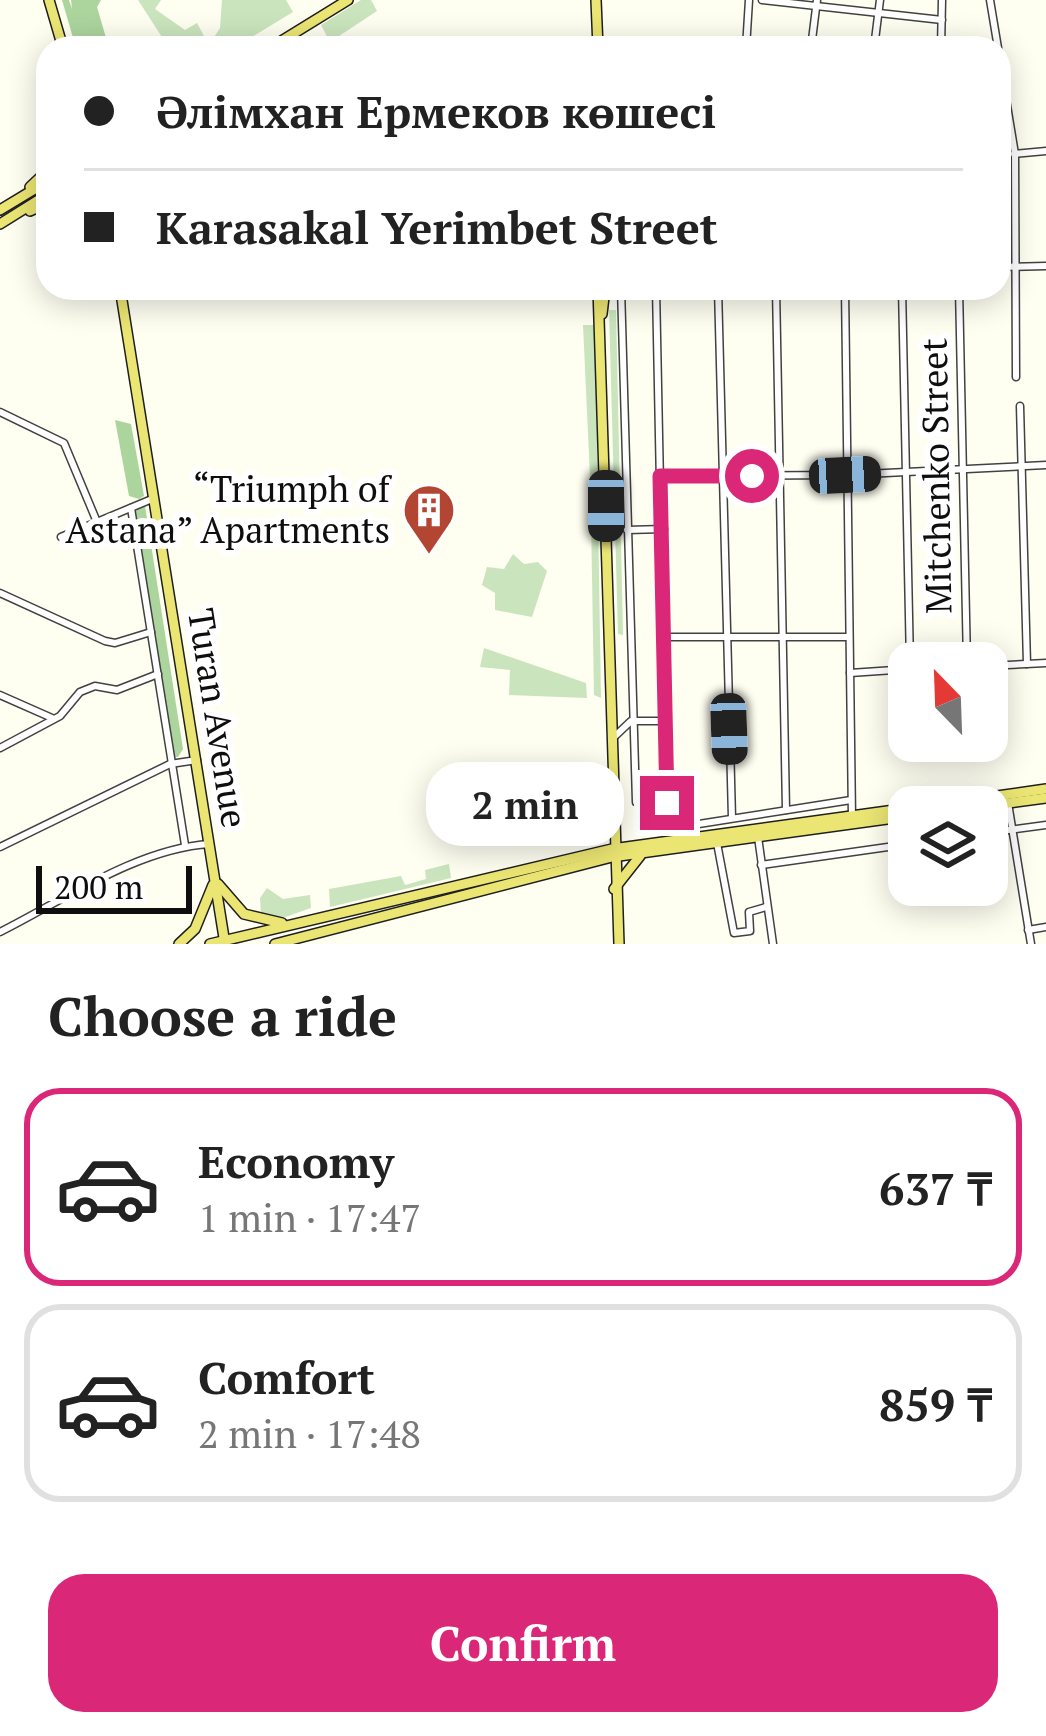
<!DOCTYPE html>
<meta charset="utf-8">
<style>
body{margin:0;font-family:"PT Serif",serif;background:#f2f2f2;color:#222;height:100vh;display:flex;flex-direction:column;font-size:45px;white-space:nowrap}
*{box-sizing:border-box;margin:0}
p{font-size:39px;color:#767676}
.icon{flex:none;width:66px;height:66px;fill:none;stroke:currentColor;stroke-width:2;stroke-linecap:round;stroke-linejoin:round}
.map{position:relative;height:944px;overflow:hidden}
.side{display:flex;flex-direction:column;background:#fff;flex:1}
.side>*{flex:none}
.guide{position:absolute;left:36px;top:36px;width:975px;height:264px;border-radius:36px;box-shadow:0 6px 30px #0003;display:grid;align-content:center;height:264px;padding:0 48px;background:#fff}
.needle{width:78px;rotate:337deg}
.tools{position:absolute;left:888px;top:642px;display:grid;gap:24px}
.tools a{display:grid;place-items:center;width:120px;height:120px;border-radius:24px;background:#fff;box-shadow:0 6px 30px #0003;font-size:60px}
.scale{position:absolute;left:36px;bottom:30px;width:156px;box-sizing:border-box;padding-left:12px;border:6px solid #0e0e0e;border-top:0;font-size:33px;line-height:42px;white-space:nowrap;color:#0e0e0e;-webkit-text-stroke:9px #fff;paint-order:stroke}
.end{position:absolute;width:54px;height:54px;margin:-27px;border:15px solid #db2777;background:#fff;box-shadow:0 0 0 6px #fff}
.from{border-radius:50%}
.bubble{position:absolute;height:84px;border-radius:36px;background:#fff;box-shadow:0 6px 30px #0003;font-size:39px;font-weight:800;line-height:84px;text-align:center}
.car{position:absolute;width:36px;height:72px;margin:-36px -18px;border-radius:15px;box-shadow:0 0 9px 3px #0007;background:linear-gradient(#222 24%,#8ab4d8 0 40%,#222 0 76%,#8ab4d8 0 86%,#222 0)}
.guide b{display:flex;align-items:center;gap:42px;height:114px;font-size:45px}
.guide b+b{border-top:3px solid #e0e0e0}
.guide i{width:30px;height:30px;background:#222}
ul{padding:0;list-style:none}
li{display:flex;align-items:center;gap:36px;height:198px;margin:0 24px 18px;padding:0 24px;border:6px solid #e0e0e0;border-radius:36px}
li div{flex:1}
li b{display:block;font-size:45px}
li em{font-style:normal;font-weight:800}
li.selected{border-color:#db2777}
li>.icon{width:108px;height:108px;stroke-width:1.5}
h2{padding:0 48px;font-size:54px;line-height:144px}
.cta{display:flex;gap:24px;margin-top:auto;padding:24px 48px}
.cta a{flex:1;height:138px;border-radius:36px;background:#db2777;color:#fff;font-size:48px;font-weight:800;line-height:138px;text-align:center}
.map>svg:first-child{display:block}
.green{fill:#cae5bd}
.forest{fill:#acd59e}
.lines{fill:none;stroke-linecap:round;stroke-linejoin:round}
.minor-casing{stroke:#414141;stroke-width:9}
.major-casing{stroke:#1f1f1f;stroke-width:12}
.minor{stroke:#fff;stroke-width:6}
.major{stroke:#ebe573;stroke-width:9}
.route{stroke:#db2777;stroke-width:15}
.labels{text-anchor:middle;stroke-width:12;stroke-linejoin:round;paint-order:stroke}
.street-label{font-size:36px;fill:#0e0e0e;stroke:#fff}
.poi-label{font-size:36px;fill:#0e0e0e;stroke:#fff;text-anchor:end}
</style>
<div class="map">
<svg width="1046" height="944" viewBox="0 0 1046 944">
<rect width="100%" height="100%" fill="#fefef1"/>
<g class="green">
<polygon points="138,0 161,0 155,9 185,30 197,23 204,36 201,48 169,48"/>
<polygon points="222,0 286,0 293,12 234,48 207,48 220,28"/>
<polygon points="361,0 371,0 377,11 330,42 321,25"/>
<polygon points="609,310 616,310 623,635 618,634"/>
<polygon points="583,325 596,325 598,498 591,498"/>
<polygon points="598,514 601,698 594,695 591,517"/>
<polygon points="513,554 524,564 538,562 547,571 532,617 495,610 495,593 482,585 487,567 504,569"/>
<polygon points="484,648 586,683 587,698 509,695 510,670 480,667"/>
<polygon points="449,864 451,878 330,907 329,889 401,876 405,885 426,879 425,870"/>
<polygon points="267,888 283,899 310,895 311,908 277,920 248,913 261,913 260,898"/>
</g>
<g class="forest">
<polygon points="62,0 69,0 72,9 71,0 101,0 97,7 109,48 76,48"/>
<polygon points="115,420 131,424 144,496 139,499 129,496"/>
<polygon points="145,506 183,749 178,757 174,757 135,510"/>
</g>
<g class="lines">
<g class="minor-casing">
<g id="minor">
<polyline points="762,0 942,20"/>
<polyline points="990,0 998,48"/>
<polyline points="746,48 749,0"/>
<polyline points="811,48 817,0"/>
<polyline points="874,48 880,0"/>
<polyline points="941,48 942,0"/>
<polyline points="999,57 1015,154 1016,377"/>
<polyline points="1014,154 1046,151"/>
<polyline points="999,267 1046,266"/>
<polyline points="621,288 636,802 667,803"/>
<polyline points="656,288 667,829 851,800"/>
<polyline points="718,288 732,818"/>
<polyline points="776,288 786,810"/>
<polyline points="845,288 852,818"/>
<polyline points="902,288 910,663"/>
<polyline points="959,288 967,663"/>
<polyline points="1020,406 1027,664"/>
<polyline points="0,412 64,443 97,522"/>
<polyline points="660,476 845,475 1046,465"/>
<polyline points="131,508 185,845"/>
<polyline points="627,530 664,529"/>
<polyline points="61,537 152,499"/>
<polyline points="0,593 105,641 115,643 151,632"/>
<polyline points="661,637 848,637"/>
<polyline points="987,666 1046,663"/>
<polyline points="850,673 909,669"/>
<polyline points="0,695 52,718"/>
<polyline points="613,738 631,721 663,721"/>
<polyline points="0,748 60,716 80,692 95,686 117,690 158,674"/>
<polyline points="1008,803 1031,944"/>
<polyline points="987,833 1046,825"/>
<polyline points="758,837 773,944"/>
<polyline points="717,843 734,933 750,931 749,912 766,907"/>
<polyline points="0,847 170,764 197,760"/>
<polyline points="761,865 909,844"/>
<polyline points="1028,930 1046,927"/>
<path d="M0,932C64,900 138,848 210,844"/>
</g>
</g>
<g class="major-casing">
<g id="major">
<polyline points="49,0 63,48"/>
<polyline points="596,0 598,48"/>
<polyline points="270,48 348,0"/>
<polyline points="30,187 48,170"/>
<polyline points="0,210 48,181"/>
<polyline points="30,211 48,203"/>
<polyline points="0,224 48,194"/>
<polyline points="120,288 225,944"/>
<polyline points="598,288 619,944"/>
<polyline points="602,314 605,288"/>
<polyline points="918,807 1046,789"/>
<polyline points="979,807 1046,798"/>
<polyline points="218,884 244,914 282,923"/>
<polyline points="614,889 640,856"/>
<polyline points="179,944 195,929 213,885"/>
<polyline points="210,944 612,849 909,808"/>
<polyline points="275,944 612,857 909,816"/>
</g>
</g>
<use href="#minor" class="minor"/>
<use href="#major" class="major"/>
</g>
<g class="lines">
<polyline class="route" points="667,803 660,476 752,476"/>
</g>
<defs>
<g id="building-pin" transform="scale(2.7)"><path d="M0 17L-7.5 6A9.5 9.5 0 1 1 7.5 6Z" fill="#b24633" stroke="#fff"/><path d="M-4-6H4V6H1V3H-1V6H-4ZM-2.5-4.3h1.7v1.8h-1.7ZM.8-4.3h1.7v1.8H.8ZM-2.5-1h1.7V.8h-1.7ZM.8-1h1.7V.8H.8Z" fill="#fff"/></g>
</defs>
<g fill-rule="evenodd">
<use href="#building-pin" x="429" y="510"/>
</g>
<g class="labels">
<g class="street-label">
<text transform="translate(936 476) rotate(-91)" y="13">Mitchenko Street</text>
<text transform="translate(218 718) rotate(81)" y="13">Turan Avenue</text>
</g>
<g class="poi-label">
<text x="390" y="502">“Triumph of<tspan x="390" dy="41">Astana” Apartments</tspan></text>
</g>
</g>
</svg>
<div class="tools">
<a><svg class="needle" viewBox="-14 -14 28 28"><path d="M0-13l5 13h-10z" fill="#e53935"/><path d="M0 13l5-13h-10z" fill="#767676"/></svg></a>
<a><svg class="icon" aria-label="layers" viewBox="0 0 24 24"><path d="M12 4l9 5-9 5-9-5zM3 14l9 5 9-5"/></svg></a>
</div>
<div class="scale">200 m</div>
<i class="end from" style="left:752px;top:476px"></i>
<i class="end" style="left:667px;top:803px"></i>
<div class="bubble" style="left:426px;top:762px;width:198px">2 min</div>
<i class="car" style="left:845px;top:475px;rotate:87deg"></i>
<i class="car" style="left:606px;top:506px;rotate:180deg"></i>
<i class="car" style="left:729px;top:729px;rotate:178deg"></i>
<div class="guide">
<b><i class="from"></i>Әлімхан Ермеков көшесі</b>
<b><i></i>Karasakal Yerimbet Street</b>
</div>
</div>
<section class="side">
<h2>Choose a ride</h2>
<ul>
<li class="selected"><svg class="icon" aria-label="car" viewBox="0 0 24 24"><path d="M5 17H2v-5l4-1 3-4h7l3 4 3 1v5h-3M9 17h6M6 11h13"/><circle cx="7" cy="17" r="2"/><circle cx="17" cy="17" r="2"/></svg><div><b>Economy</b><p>1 min · 17:47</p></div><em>637 ₸</em></li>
<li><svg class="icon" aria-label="car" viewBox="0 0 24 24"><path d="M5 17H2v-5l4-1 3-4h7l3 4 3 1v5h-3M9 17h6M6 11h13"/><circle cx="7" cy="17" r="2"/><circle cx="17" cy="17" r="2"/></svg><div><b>Comfort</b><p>2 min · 17:48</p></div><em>859 ₸</em></li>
</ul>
<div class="cta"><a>Confirm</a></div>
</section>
